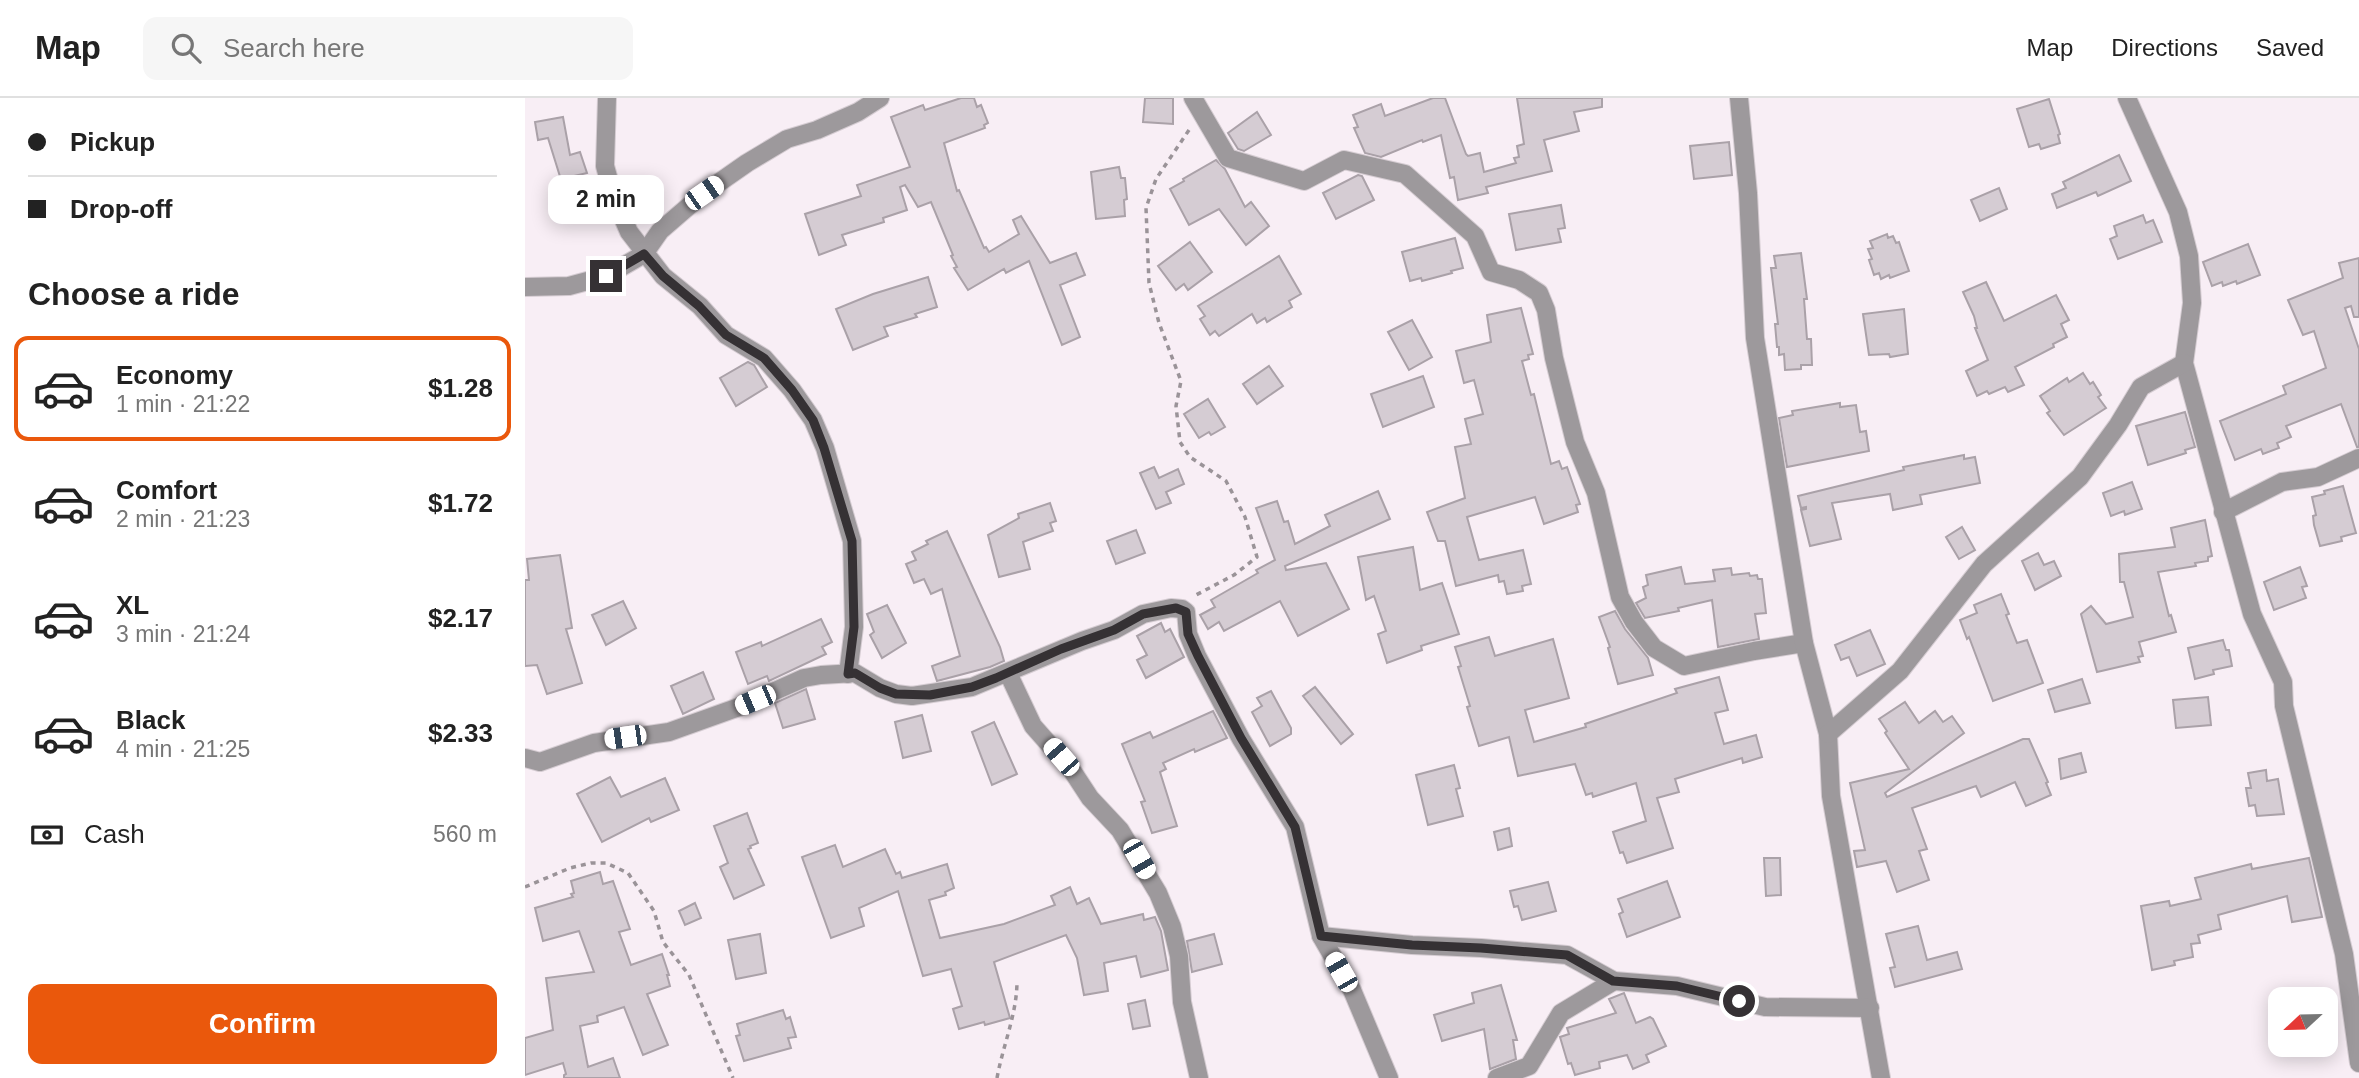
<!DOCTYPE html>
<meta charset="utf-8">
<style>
body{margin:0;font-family:Helvetica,sans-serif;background:#f6f6f6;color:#222;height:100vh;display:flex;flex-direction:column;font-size:26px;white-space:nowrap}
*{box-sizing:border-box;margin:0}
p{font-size:23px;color:#767676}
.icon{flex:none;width:38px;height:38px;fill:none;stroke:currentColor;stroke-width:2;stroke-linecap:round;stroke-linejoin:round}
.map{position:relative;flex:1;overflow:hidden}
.sheet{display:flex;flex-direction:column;background:#fff;width:525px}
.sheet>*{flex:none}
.banner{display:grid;align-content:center;height:154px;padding:0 28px;background:#fff}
.needle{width:46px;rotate:248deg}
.controls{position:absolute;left:1743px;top:889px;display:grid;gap:14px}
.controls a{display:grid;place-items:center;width:70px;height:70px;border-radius:14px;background:#fff;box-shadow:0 4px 18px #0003;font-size:35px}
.end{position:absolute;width:32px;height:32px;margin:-16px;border:9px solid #353134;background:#fff;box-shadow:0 0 0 4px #fff}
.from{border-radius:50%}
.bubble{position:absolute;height:49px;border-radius:14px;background:#fff;box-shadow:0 4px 18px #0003;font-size:23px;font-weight:700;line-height:49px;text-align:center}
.car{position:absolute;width:21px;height:42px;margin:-21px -10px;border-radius:9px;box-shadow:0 0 5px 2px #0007;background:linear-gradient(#fff 24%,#345 0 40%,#fff 0 76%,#345 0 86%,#fff 0)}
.banner b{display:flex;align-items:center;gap:24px;height:66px;font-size:26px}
.banner b+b{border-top:2px solid #e0e0e0}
.banner i{width:18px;height:18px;background:#222}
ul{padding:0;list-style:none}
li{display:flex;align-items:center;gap:21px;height:105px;margin:0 14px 10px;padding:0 14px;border:4px solid transparent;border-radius:14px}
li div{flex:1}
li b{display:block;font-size:26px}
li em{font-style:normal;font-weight:700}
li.active{border-color:#ea580c}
li>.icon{width:63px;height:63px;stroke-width:1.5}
h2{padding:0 28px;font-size:32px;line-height:84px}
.pay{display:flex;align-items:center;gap:18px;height:77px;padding:0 28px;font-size:26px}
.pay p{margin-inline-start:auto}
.action{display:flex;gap:14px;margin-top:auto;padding:14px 28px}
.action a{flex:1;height:80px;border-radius:14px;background:#ea580c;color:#fff;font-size:28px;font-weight:700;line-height:80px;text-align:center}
header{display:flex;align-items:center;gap:42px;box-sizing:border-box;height:98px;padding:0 35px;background:#fff;border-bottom:2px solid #e0e0e0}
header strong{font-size:33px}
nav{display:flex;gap:38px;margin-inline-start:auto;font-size:24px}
.search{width:490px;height:63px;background:#f6f6f6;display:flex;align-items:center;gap:18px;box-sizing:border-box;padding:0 24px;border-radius:14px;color:#767676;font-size:26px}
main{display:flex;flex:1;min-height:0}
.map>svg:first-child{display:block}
.building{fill:#d5ccd3;stroke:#aaa1a8;stroke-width:2}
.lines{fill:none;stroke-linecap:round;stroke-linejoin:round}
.minor-casing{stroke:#d5ccd2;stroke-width:20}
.path{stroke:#9a9398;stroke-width:3.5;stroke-dasharray:5 5;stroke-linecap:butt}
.minor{stroke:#9d999c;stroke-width:18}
.route{stroke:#353134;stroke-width:9}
</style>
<header>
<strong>Map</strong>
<div class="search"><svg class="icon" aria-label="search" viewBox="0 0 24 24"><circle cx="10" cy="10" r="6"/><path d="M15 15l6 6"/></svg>Search here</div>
<nav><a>Map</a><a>Directions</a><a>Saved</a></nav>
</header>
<main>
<section class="sheet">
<div class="banner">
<b><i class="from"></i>Pickup</b>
<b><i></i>Drop-off</b>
</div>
<h2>Choose a ride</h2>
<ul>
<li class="active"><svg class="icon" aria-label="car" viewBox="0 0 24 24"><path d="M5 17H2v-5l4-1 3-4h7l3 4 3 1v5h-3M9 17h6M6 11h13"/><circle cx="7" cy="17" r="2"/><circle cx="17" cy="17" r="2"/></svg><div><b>Economy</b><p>1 min · 21:22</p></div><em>$1.28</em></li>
<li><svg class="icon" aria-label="car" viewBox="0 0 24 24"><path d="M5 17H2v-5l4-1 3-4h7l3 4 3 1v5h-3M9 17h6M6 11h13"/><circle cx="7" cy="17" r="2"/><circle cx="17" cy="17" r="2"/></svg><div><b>Comfort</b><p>2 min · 21:23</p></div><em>$1.72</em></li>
<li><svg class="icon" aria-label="car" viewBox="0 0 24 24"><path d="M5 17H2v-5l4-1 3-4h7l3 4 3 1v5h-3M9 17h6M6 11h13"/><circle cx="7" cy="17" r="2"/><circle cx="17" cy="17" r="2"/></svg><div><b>XL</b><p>3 min · 21:24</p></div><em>$2.17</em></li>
<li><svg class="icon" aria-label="car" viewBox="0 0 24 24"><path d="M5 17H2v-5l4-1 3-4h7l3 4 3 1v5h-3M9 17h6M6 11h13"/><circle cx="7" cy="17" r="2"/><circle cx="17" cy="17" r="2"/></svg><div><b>Black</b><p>4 min · 21:25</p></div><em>$2.33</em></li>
</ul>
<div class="pay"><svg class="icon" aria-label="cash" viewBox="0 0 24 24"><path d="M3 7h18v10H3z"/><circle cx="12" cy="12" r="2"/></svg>Cash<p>560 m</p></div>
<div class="action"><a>Confirm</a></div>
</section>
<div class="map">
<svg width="1834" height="980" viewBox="0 0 1834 980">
<rect width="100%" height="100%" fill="#f8eef5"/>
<g class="building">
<polygon points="436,0 449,0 452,9 456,7 463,25 459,27 460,30 419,45 432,93 434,92 459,150 461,149 464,154 494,136 488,122 496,118 525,165 551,155 560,177 535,187 555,239 537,247 504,163 481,175 479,171 443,192 429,170 432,169 426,158 428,157 406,104 393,109 380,87 375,89 382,112 358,120 359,124 317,137 321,147 294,157 280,116 336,98 332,87 385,69 366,19 398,7 400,12"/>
<polygon points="620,0 648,0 648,26 618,24"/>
<polygon points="908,0 920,0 941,56 943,58 955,55 959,74 991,65 989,60 994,59 992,48 999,46 992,0 1077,0 1077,9 1049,14 1054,33 1019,42 1027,73 961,89 963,95 933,102 929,79 925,80 916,37 898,44 897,42 856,59 840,55 829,30 833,29 828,17 856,6 860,18"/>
<polygon points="1524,1 1535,36 1533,37 1535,45 1516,51 1514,46 1504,49 1492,11"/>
<polygon points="732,14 746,37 719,53 713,51 703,35"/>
<polygon points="38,19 45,57 55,54 62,75 49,78 52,98 42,101 23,40 13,42 10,24"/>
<polygon points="1204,44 1207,77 1169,81 1165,48"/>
<polygon points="1594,57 1606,83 1573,98 1571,94 1532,110 1527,96 1541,90 1538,84"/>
<polygon points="691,62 700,71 720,109 726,104 744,128 721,147 694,111 664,127 645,91 659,83 658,81"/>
<polygon points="594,69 596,80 600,80 602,101 599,102 600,118 571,121 566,74"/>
<polygon points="833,77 837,78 849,102 811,121 798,95"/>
<polygon points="1474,90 1482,111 1455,123 1446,102"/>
<polygon points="1036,107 1040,130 1033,131 1036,144 991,152 984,116"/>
<polygon points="1618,117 1621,125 1628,122 1637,144 1593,161 1585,141 1592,138 1589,128"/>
<polygon points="1362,136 1363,140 1368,138 1371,145 1374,144 1384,173 1365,180 1364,177 1356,181 1354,175 1349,177 1344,162 1347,161 1343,151 1348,150 1345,143"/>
<polygon points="930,140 938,170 926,173 927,175 897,183 896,180 885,183 877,154"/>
<polygon points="665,144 687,174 663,192 659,186 651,192 633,168"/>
<polygon points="1723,146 1735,177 1712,186 1711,183 1698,188 1697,184 1687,188 1678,164"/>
<polygon points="1276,155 1282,201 1279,201 1282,241 1286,241 1287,267 1276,267 1276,271 1260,272 1259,256 1254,257 1254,249 1252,249 1250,226 1253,226 1246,170 1251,170 1249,158"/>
<polygon points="754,158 776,196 764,203 767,209 742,224 740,220 732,225 727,216 694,238 690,233 685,237 675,221 680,218 673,208"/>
<polygon points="1834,160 1834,219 1829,219 1826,208 1820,210 1834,251 1834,349 1832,349 1816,306 1761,328 1766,339 1752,345 1754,350 1738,356 1736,351 1710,362 1695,323 1761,296 1758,288 1801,270 1789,233 1778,237 1763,202 1818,180 1814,165"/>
<polygon points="403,179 412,209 390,216 392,219 359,229 363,238 328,252 311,211 348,196"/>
<polygon points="1461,184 1479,223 1531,197 1544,222 1536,226 1542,239 1528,246 1529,249 1490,269 1499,287 1483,294 1480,289 1464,296 1462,293 1452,298 1441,273 1463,262 1450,230 1452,230 1449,218 1438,194"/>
<polygon points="996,210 1008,256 1003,257 1004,261 997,263 1006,297 1009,296 1026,366 1034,363 1037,371 1042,369 1055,406 1051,407 1053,414 1019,426 1010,399 942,419 954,462 998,452 1006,486 997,488 998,493 982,496 979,483 974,484 973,477 931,488 920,443 913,443 902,414 940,400 930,349 946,346 940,321 958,316 949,282 939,285 931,253 966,244 962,217"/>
<polygon points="1379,211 1383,256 1365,259 1364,256 1344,257 1338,216"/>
<polygon points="887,222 907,259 884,272 863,234"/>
<polygon points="223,264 229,267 242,289 211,308 195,280"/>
<polygon points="744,268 758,288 732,306 718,286"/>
<polygon points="1558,275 1565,286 1568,284 1576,297 1573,299 1581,310 1539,337 1522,315 1525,313 1515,298 1542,280 1544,284"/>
<polygon points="898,278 909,309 858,329 846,296"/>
<polygon points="683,301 700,329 686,337 684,334 674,340 659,316"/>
<polygon points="1315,305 1315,309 1331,307 1335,334 1341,333 1344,353 1262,369 1254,320 1268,317 1267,313"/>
<polygon points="1660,314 1670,349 1660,352 1661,355 1623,367 1611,328"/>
<polygon points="1439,357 1439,361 1450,359 1455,385 1395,397 1397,406 1368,412 1365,396 1307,405 1316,441 1285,448 1276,412 1281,411 1281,409 1276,410 1273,398 1379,372 1378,369"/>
<polygon points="629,369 634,380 653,371 659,386 641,394 646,405 631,411 615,375"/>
<polygon points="1607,384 1617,411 1600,417 1599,413 1586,418 1578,395"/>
<polygon points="1818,388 1831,435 1816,439 1817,443 1795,448 1789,427 1788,418 1791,417 1787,399 1800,396 1799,393"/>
<polygon points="853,393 865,421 760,468 761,472 801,465 824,511 773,538 755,503 699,533 694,524 683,531 675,517 690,509 686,502 733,475 731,472 750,462 731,410 752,403 759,424 763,423 770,446 805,428 800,417"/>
<polygon points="525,405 531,423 525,425 528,433 498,444 505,471 474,479 463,437 494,420 493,416"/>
<polygon points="1680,422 1687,458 1683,459 1683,463 1670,465 1671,468 1633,474 1644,518 1646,517 1651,534 1614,544 1618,558 1613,559 1615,564 1572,574 1556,516 1566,508 1581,526 1608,519 1599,484 1595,484 1594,456 1650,449 1646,430"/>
<polygon points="1437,429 1450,452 1434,461 1421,439"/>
<polygon points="611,432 620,455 591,466 582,443"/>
<polygon points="422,433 475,549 479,563 465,569 412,583 407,568 435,558 417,491 406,496 399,481 389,485 381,466 391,462 387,454 403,446 401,443"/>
<polygon points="888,449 895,492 917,485 934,536 896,548 897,552 862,565 853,536 861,533 849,498 841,502 833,459"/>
<polygon points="1513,455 1519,467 1529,463 1536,478 1510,492 1497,463"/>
<polygon points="35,457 47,530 41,531 57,585 22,596 12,567 0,568 0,482 4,482 2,461"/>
<polygon points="1156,469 1160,486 1190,483 1188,472 1206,470 1207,477 1224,475 1225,478 1232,477 1233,481 1237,481 1241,515 1230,516 1234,541 1193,549 1187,502 1153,510 1154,513 1120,520 1111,505 1121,500 1118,489 1123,487 1121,477"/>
<polygon points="1775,469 1782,488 1777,489 1781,500 1749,512 1739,484"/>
<polygon points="1476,496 1484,516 1481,517 1492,545 1502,542 1518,585 1468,603 1444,539 1442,541 1435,522 1452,515 1449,507"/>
<polygon points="98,503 111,530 81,547 67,517"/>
<polygon points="362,507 381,545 357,560 345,537 349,534 342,516"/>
<polygon points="1090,513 1100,531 1123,560 1128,577 1093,586 1083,550 1085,549 1074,519"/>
<polygon points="296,521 307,544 297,549 301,556 244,583 242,578 223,586 211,554 236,544 237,548"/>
<polygon points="636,525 640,534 645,531 659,559 621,580 612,562 622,557 612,538"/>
<polygon points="1345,532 1360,566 1332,578 1324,559 1316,562 1310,547"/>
<polygon points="964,539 970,558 1028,541 1044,600 1000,612 1009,644 1061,629 1060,626 1152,595 1150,591 1194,579 1203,612 1190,615 1199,646 1231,637 1237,659 1218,665 1217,660 1150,681 1154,694 1132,700 1148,750 1102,765 1098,754 1095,755 1088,734 1121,723 1111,685 1068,699 1067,695 1061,697 1050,666 993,678 984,639 954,648 942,609 945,608 933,569 936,568 930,549"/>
<polygon points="1698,542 1701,552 1704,552 1707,568 1688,572 1689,576 1670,581 1663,550"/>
<polygon points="178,574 189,601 158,616 146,588"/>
<polygon points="1557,581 1565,605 1530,614 1523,592"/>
<polygon points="790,589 828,636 816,646 778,598"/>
<polygon points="281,591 290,621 258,630 250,605"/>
<polygon points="746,593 766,630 766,636 745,648 727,614 737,608 732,600"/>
<polygon points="1683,599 1686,627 1651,630 1648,602"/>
<polygon points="1380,604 1394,625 1410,613 1418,624 1427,618 1439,635 1360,695 1362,699 1498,641 1504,641 1523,684 1521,685 1526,697 1501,708 1490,684 1456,699 1451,688 1387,710 1402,751 1394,753 1404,782 1372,794 1361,763 1332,769 1329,753 1340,752 1325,685 1384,671 1360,635 1362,633 1354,621"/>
<polygon points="688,613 702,640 670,654 669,651 638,665 641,671 635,674 652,728 627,735 616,704 620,703 597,646 625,634 628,640"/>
<polygon points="397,617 406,653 378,660 370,624"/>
<polygon points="469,624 492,676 467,687 447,634"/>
<polygon points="1556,655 1561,674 1536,681 1534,661"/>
<polygon points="929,667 935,690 931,691 938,718 903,727 891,677"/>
<polygon points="1741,672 1742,683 1753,681 1759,716 1732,718 1730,707 1724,708 1721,690 1726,690 1723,675"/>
<polygon points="85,679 96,699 140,680 154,712 126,724 124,720 77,744 52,696"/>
<polygon points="222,715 233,745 225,748 226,750 223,751 239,787 209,801 195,769 203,765 189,728"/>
<polygon points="984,730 987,748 973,752 969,734"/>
<polygon points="310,747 318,769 360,751 371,776 375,774 377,780 422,766 429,790 420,794 421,797 404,802 415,840 479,826 530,807 526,798 545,789 552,806 564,800 576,826 618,816 619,822 630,819 636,833 643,872 616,879 611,858 579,865 583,893 559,897 552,860 541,837 469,864 485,920 460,927 459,924 434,931 428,911 437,908 426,871 398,878 373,793 334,810 339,828 306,840 277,759"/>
<polygon points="1239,760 1255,760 1256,797 1241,798"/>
<polygon points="1784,760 1797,819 1767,824 1762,798 1693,817 1696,831 1673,837 1675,845 1666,846 1668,859 1649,863 1650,867 1627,872 1616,808 1644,803 1645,808 1676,801 1670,780 1726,766 1727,771"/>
<polygon points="75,774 78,786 88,783 105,831 94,834 106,867 137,856 144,877 142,877 145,888 122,896 143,947 118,957 99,909 72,918 73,924 55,928 63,969 88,960 95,980 39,980 39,977 41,976 38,965 0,977 0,940 28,932 21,880 69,874 54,833 18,843 10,810 48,799 46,796 49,795 46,783"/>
<polygon points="1142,783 1155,819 1102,839 1094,816 1098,814 1093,801"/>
<polygon points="1023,784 1031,813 997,822 993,808 989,809 985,793"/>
<polygon points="170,805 176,820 160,827 154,813"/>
<polygon points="1393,828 1402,862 1432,854 1437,871 1370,889 1365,870 1370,869 1361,836"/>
<polygon points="235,836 241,875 211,881 203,842"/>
<polygon points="689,836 697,866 667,874 662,843"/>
<polygon points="976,887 992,942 988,942 991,961 965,971 959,931 917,943 909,917 949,905 947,895"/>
<polygon points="1099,895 1111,925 1125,919 1128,921 1141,948 1121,957 1124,964 1108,971 1102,957 1074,964 1075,970 1050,977 1046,965 1043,966 1035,939 1044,936 1042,930 1091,915 1084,901"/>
<polygon points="620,902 625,928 608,931 603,906"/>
<polygon points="258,912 261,921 265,919 271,939 263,940 266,950 219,963 211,938 215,937 212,926"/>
</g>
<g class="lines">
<g class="minor-casing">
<g id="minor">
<polyline points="82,0 80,68 88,97 104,134 138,178 175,208 201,237 239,260 267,292 288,322 300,350 327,443 329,529 323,576"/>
<polyline points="668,0 703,60 779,83 819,62 880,76 950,138 966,174 994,182 1014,195 1021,212 1029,260 1050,344 1071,395 1095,499 1109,524 1129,550 1159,568 1229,553 1279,545"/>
<polyline points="1214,0 1223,95 1230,240 1279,545 1303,636 1306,698 1356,980"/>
<polyline points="1602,0 1653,114 1664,158 1667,205 1659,265 1727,516 1758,584 1759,608 1819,856 1834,965"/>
<polyline points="0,189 44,188 81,178 119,156 135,133 179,95 222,65 262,41 292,32 333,14 355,0"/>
<polyline points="1698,414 1757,384 1793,379 1834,360"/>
<polyline points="483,575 508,628 546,671 565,700 595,732 633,795 647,829 654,858 657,904 674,980"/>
<polyline points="1303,636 1375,573 1459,466 1555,379 1593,327 1616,289 1659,265"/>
<polyline points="0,660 15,664 69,645 144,634 214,609 279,580 296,577 330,575 355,590 371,596 387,598 447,589 557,543 589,532 618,516 646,510 657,511 661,514 663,536 672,558 716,641 770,729 796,838 827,892 864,980"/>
<polyline points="796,838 887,847 956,850 1042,857 1089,883 1152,888 1240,909 1345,910"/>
<polyline points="972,980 1004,968 1036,915 1089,883"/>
</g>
</g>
<g class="path">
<polyline points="664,32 631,81 621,110 624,185 634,225 656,283 651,308 655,344 665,359 701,383 720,419 732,459 709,477 671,497"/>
<polyline points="0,789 45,770 66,765 81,765 103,775 129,813 138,844 164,877 208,980"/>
<path d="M472,980C478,947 492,916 492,883"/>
</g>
<use href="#minor" class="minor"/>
</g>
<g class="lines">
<polyline class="route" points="81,178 119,156 138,178 174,208 201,237 239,260 267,292 288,322 299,350 327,443 329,529 323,576 330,575 355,590 371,596 405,597 447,589 471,580 536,551 589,532 618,516 651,510 661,514 663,536 673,558 716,640 770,729 796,838 887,847 956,850 1042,857 1088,883 1152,888 1214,903"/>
</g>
</svg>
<div class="controls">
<a><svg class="needle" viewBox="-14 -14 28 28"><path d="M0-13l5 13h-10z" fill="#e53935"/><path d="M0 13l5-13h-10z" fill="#767676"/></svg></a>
</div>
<i class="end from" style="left:1214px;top:903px"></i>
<i class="end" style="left:81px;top:178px"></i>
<div class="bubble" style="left:23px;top:77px;width:116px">2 min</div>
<i class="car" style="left:179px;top:95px;rotate:55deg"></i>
<i class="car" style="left:230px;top:602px;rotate:247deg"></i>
<i class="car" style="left:100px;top:639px;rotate:262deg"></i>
<i class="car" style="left:536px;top:659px;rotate:319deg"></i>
<i class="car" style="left:614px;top:761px;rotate:150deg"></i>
<i class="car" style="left:816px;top:874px;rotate:330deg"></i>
</div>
</main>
